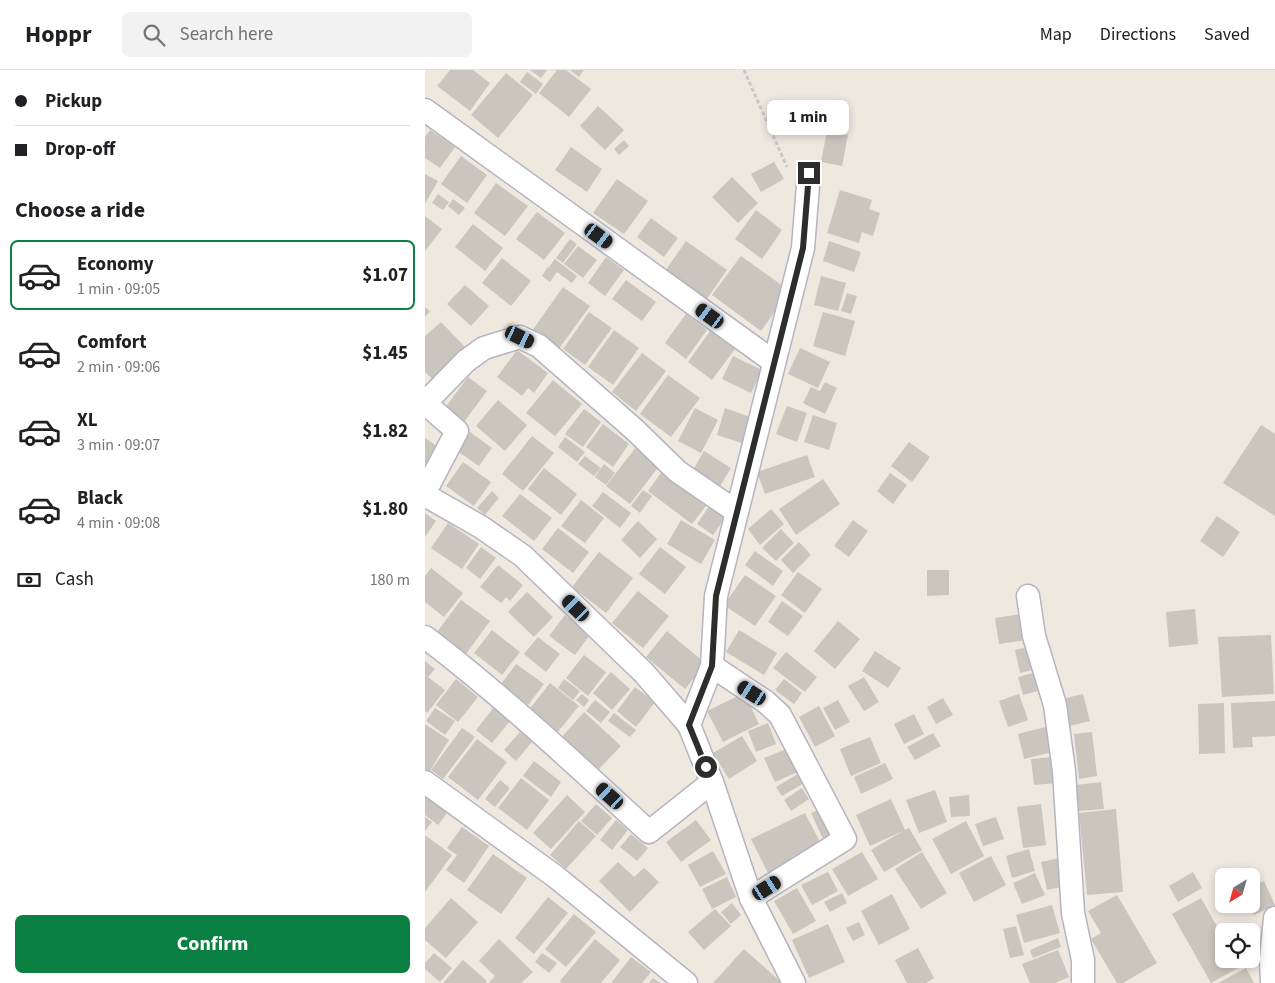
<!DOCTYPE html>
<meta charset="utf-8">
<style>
body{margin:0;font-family:"Source Sans 3",sans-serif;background:#f2f2f2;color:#202124;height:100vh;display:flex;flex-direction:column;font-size:19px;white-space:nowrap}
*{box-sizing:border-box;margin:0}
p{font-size:16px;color:#757577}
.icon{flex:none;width:28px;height:28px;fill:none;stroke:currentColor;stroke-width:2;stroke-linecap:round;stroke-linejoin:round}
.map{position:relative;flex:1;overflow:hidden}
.side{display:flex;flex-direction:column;background:#fff;width:425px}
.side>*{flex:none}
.hud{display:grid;align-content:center;height:110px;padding:0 15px;background:#fff}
.needle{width:32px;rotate:217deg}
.controls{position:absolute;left:790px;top:798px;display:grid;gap:10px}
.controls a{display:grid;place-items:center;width:45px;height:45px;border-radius:8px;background:#fff;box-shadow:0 2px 8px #0003;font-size:25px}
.end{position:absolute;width:22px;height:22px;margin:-11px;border:6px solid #2d2d2d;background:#fff;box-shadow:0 0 0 2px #fff}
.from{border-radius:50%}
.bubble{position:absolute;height:35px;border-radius:8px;background:#fff;box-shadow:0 2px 8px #0003;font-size:16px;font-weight:700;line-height:35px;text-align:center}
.car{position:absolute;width:15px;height:30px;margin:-15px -8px;border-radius:6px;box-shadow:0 0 4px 1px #0007;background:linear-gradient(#222 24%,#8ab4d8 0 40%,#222 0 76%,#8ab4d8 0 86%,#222 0)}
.hud b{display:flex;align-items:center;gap:18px;height:48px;font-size:19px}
.hud b+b{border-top:1px solid #e0e0e0}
.hud i{width:12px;height:12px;background:#202124}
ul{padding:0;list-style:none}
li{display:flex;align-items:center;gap:15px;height:70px;margin:0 10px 8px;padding:0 5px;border:2px solid transparent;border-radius:8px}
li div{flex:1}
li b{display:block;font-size:19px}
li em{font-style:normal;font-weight:700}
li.selected{border-color:#0b8043}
li>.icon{width:45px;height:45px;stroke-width:1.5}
h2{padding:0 15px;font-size:22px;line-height:60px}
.pay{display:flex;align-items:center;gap:12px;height:55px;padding:0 15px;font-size:19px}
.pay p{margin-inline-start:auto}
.cta{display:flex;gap:10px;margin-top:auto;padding:10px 15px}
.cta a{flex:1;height:58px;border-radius:8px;background:#0b8043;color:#fff;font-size:20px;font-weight:700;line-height:58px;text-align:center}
header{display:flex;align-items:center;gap:30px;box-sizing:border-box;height:70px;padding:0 25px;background:#fff;border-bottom:1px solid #e0e0e0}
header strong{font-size:24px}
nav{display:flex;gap:28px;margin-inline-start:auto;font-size:18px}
.search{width:350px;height:45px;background:#f2f2f2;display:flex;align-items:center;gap:12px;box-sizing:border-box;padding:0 18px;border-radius:8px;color:#757577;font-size:19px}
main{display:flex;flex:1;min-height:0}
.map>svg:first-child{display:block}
.building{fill:#cac6bd}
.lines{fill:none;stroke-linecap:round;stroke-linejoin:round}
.minor-casing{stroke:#b3b5c0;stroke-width:25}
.path{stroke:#c8c8c8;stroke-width:3;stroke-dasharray:4 2.5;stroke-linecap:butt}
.minor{stroke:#fff;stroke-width:22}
.route{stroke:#2d2d2d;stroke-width:6}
</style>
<header>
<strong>Hoppr</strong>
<div class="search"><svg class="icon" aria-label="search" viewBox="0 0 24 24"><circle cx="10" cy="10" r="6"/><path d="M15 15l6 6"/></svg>Search here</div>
<nav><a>Map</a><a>Directions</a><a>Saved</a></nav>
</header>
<main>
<section class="side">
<div class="hud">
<b><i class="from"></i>Pickup</b>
<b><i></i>Drop-off</b>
</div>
<h2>Choose a ride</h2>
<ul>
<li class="selected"><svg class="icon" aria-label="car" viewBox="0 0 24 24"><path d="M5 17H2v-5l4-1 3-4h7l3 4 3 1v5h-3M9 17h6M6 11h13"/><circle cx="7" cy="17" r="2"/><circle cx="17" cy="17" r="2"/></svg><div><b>Economy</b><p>1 min · 09:05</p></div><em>$1.07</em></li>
<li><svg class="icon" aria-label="car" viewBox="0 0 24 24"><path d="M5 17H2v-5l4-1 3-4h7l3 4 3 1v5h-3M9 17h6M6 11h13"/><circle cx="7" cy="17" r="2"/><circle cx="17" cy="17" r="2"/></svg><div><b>Comfort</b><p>2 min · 09:06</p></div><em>$1.45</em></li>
<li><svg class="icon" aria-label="car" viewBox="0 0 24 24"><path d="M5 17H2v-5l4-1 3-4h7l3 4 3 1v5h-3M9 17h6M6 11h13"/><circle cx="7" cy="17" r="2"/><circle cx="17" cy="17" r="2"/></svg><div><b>XL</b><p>3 min · 09:07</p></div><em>$1.82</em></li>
<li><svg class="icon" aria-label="car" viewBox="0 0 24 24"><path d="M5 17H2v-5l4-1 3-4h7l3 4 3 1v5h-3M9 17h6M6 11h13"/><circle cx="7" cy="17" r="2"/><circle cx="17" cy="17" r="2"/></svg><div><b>Black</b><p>4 min · 09:08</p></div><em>$1.80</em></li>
</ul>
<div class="pay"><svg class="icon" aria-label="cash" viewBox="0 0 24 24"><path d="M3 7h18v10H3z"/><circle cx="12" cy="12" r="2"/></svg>Cash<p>180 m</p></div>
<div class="cta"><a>Confirm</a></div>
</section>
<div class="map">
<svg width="850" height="913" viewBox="0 0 850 913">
<rect width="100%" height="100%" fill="#eee8df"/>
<g class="building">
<polygon points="25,0 48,0 65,13 45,41 12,16"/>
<polygon points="105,0 122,0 116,8"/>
<polygon points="132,0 141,0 166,19 144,47 114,23"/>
<polygon points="145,0 159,0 154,7"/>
<polygon points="102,2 118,14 111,24 95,12"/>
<polygon points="81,3 108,25 73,68 46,45"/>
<polygon points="173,36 199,60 180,80 155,56"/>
<polygon points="5,60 30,77 15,98 0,88 0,67"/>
<polygon points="402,61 423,65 417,96 396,92"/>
<polygon points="199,70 204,76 194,85 189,79"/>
<polygon points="146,77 177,99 162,122 130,100"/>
<polygon points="36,86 62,105 42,133 16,114"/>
<polygon points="349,92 359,109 336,122 326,104"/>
<polygon points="0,104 13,111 0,134"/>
<polygon points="307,107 333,133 313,153 287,127"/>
<polygon points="192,109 223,131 199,164 168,143"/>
<polygon points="71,113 103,136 80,166 49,143"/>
<polygon points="415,120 447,130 444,139 455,143 448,166 437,162 434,173 402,163"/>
<polygon points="13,124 24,132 18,140 7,133"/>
<polygon points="28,129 40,138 34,145 23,136"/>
<polygon points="331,140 357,160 337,189 310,169"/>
<polygon points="112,142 140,163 119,190 91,169"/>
<polygon points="0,146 17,159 0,181"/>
<polygon points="226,148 253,168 239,187 212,167"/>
<polygon points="48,154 78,178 60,201 30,177"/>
<polygon points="145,169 152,174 138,193 131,188"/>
<polygon points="261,171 302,200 279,233 238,204"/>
<polygon points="404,171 436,182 429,202 398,191"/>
<polygon points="153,176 172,190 158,208 139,194"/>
<polygon points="316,186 365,221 336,261 287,225"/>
<polygon points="181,187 199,200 180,226 163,213"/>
<polygon points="77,188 106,211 86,236 57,213"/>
<polygon points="130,189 152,206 147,213 132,202 125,212 117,206 123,197 128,200 124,197"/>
<polygon points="396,206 421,213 413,241 389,235"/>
<polygon points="201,210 231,232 217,251 187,229"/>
<polygon points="40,215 64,236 46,256 22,234"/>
<polygon points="138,217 165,236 133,280 107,261"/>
<polygon points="422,223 432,226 426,244 416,241"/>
<polygon points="0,237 5,241 0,247"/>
<polygon points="164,242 187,258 160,295 138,279"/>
<polygon points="398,242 430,251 420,286 388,276"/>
<polygon points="261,244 282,260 261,289 240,273"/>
<polygon points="16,252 40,277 7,309 0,302 0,266"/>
<polygon points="189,260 214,278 188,315 163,297"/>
<polygon points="285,261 310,279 287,310 263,292"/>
<polygon points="375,278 405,292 393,318 363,304"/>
<polygon points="92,280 123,303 109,323 103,318 97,326 72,307"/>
<polygon points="217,283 241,301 211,341 187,322"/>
<polygon points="308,286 337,300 326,323 297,309"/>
<polygon points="243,305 275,328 246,367 215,344"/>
<polygon points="43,307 62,321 39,352 20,338"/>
<polygon points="128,310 157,334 130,366 101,343"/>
<polygon points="400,312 412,318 400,344 378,333 386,317 395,321"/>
<polygon points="73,330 102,355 80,381 51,356"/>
<polygon points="362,336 382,343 372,372 351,364"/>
<polygon points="270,338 293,350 276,383 253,371"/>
<polygon points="300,338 328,348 320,374 292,365"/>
<polygon points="159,339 176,352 158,377 140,364"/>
<polygon points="388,345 412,353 404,380 379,372"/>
<polygon points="178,354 204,374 188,397 161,377"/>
<polygon points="836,355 850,364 850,446 798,413"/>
<polygon points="45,362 67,378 54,396 32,381"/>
<polygon points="107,366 129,383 98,421 77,404"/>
<polygon points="140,367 160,382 152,392 133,377"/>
<polygon points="0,368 19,381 0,410"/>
<polygon points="484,372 505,387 487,412 466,396"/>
<polygon points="211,377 235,395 205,434 181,416"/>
<polygon points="279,381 306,398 295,416 268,400"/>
<polygon points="382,385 390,407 340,424 332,402"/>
<polygon points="160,386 176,398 169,406 153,394"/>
<polygon points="38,392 66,412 49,436 21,416"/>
<polygon points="179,394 190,403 181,415 170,407"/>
<polygon points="119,398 152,424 136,445 103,419"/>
<polygon points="238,400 283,433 267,454 223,421"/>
<polygon points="465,403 482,415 468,434 452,421"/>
<polygon points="398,409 415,434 371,465 354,439"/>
<polygon points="218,420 227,426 215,443 206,436"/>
<polygon points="67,421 74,428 60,445 52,438"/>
<polygon points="178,422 206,443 195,458 167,436"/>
<polygon points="95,424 127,448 109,471 77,446"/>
<polygon points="156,430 179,448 160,473 136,456"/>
<polygon points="287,432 303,443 288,465 272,454"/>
<polygon points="346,439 359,454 335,475 323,459"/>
<polygon points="0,443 11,451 0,467"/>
<polygon points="792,446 815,462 798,487 775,471"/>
<polygon points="256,450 290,470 276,494 242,474"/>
<polygon points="428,450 443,461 424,487 409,476"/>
<polygon points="213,451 232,469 215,488 196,470"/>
<polygon points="23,453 54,474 37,499 6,478"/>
<polygon points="133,458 164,482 148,503 117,479"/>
<polygon points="356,459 369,473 351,491 337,478"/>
<polygon points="374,472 386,485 368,503 356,490"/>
<polygon points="56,477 71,488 55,509 41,498"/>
<polygon points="235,477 261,497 240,524 214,504"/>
<polygon points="330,481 358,501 348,516 320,495"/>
<polygon points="174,482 208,508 181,543 147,517"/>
<polygon points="73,495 98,515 85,531 81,527 76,533 55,517"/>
<polygon points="6,498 38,523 19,547 0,532 0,506"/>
<polygon points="502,500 524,500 524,525 502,526"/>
<polygon points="373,502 397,519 380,543 356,525"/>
<polygon points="320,505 351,526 330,556 299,535"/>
<polygon points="213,521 244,546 218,578 187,553"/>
<polygon points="102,522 128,547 109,567 83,542"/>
<polygon points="36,530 65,551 41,584 12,562"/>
<polygon points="357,531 378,546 363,566 343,552"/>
<polygon points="770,539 773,574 744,577 741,542"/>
<polygon points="597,544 601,570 574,574 570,548"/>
<polygon points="140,545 165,565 150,585 124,566"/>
<polygon points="413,551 435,569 410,599 389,581"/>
<polygon points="67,560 95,582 77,605 49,583"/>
<polygon points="314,560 352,583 339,605 301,582"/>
<polygon points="242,561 281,594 260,619 221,587"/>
<polygon points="846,565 849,624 797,627 793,567"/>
<polygon points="113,567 135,584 121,602 99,584"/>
<polygon points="607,576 612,599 595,603 590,580"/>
<polygon points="450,581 476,598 463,618 437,601"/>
<polygon points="361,582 392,607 380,622 348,598"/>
<polygon points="159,585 181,602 163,626 141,608"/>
<polygon points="0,591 10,599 3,607 20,620 2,643 0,641"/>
<polygon points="91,594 119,614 103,635 76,614"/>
<polygon points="186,602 205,619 187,640 168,623"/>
<polygon points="611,602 616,620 598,625 593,607"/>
<polygon points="439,607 454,632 439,641 423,616"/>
<polygon points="31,609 53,627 33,652 11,635"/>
<polygon points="139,609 155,621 148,630 133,618"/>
<polygon points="359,609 377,623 369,634 350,620"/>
<polygon points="125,613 154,636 132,663 103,641"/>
<polygon points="210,617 230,632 211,657 192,641"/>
<polygon points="319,623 334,654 298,672 282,641"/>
<polygon points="157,624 164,630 159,637 151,630"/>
<polygon points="594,624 603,650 583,657 574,631"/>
<polygon points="658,624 665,651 644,656 637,629"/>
<polygon points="518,628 528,645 511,654 502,637"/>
<polygon points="170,630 185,642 176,653 161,641"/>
<polygon points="413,630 425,652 410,660 398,638"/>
<polygon points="850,631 850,666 827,667 828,677 808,678 806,633"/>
<polygon points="799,633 800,683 774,684 773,634"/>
<polygon points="394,636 410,666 390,677 374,647"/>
<polygon points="69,637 85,651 67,673 51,660"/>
<polygon points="10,638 30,651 20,665 1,651"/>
<polygon points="159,642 196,676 171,702 135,669"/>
<polygon points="189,643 211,660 205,667 183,651"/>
<polygon points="489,644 499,664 479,674 469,654"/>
<polygon points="343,653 351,674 331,682 323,661"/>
<polygon points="0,654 24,670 4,702 0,699"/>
<polygon points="624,656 631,681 599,689 593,664"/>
<polygon points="37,658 50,667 18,709 6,700"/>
<polygon points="95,662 107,672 91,691 79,680"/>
<polygon points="667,662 672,706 654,709 649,664"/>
<polygon points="508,663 516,676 490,690 482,677"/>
<polygon points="317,666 332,691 304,709 288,683"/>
<polygon points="445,667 456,693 426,706 415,679"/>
<polygon points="52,669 82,692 53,730 23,707"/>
<polygon points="364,678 375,701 350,712 339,688"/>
<polygon points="627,687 631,713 609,715 606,689"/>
<polygon points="109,691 136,712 126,727 98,706"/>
<polygon points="460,693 468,709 436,724 429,707"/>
<polygon points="378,701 384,710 357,726 351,717"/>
<polygon points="96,708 124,730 102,760 73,738"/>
<polygon points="75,710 85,718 70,737 60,729"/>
<polygon points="676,712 679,739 654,741 651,715"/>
<polygon points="377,718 384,729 366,741 359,730"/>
<polygon points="510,720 522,752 494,763 481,730"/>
<polygon points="0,725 22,743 13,755 0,745"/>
<polygon points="142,725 160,742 126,779 108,763"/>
<polygon points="544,725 545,746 526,747 524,727"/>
<polygon points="466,729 480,760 484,758 497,780 459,802 446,780 478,761 445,776 431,745"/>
<polygon points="171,734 187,748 172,765 156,751"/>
<polygon points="616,734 621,775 598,778 592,737"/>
<polygon points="399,737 412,762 398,769 386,743"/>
<polygon points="691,739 698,822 662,825 654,743"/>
<polygon points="380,743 396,774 344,805 326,769"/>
<polygon points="0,747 7,752 0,761"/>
<polygon points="571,747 579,769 558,776 550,754"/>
<polygon points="191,750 203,760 187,780 175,770"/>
<polygon points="271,750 286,770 256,792 241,772"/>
<polygon points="154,751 171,766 141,799 125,785"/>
<polygon points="541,751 559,786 526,804 507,769"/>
<polygon points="37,757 64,776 39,813 21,800 32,785 22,778"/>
<polygon points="206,764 223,778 212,791 195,777"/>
<polygon points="0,765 27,785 0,822"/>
<polygon points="604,779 610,801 587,808 581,786"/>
<polygon points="288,781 301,804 275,817 263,795"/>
<polygon points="437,782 453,809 423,826 407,799"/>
<polygon points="497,782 522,823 496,839 470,799"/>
<polygon points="68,784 102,808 76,844 42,820"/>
<polygon points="566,786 581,815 549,832 534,803"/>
<polygon points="635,788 641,816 622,820 616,792"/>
<polygon points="193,792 209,807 219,798 234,812 205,842 174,811"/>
<polygon points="403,802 413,821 387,835 376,815"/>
<polygon points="768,802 777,818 753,832 744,816"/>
<polygon points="610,803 620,825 597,834 588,813"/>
<polygon points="302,807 311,827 287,839 277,819"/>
<polygon points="839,811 850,835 829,845 823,834 826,834 826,817"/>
<polygon points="372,818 391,851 368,864 349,831"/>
<polygon points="417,823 422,833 405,842 399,832"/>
<polygon points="467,824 485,859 454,875 436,841"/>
<polygon points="692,825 732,893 698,913 692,913 666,869 676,863 663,841"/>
<polygon points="123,827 143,843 109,884 90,868"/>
<polygon points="26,828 53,852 21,888 0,870 0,858"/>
<polygon points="776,828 799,869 799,889 810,889 815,897 786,913 747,844"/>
<polygon points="307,833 316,845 306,854 296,842"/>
<polygon points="627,835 635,863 599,873 591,845"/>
<polygon points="290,839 306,856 279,880 263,862"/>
<polygon points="149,844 171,862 141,897 120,879"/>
<polygon points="434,852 440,865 428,871 421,858"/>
<polygon points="403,854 420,892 384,908 367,870"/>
<polygon points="591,856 599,885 585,888 578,859"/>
<polygon points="633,868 636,877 608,888 605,880"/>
<polygon points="74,869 108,902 96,913 64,913 70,906 54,891"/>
<polygon points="170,869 195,890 176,913 137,913 135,911"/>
<polygon points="493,878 509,908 501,913 482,913 470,890"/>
<polygon points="319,879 357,913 288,913"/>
<polygon points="633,880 644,907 630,913 605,913 597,894"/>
<polygon points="9,883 27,898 15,912 0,899 0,893"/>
<polygon points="117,883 132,893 124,903 110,892"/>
<polygon points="206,887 226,902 217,913 188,913 187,912"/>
<polygon points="38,890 62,911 60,913 18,913"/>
<polygon points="821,898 829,913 793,913"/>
<polygon points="228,908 235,913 224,913"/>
</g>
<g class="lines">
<g class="minor-casing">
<g id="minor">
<polyline points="0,40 349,292"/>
<polyline points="0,333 41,291 59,278 95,267 114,276 210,360 252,401 312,442"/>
<polyline points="0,333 32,361 0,422"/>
<polyline points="0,425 56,457 98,486 219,603 264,655"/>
<polyline points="603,526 609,566 630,635 639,701 648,843 658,890 658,913"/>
<path d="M0,567C79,627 151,695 224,762L287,712"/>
<polyline points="287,596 341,632 355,645 420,769 326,828"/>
<polyline points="0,712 131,807 261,913"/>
<polyline points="369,913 326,828 287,712 264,655 287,596 291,526 378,178 384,103"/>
<polyline points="847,913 846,889 850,848"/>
</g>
</g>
<polyline class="path" points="319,0 362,97"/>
<use href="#minor" class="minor"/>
</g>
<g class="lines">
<polyline class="route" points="281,697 264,655 287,596 291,526 378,178 384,103"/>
</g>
</svg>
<div class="controls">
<a><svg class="needle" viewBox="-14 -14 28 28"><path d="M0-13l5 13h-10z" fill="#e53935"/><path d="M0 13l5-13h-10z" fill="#757577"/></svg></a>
<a><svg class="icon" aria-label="locate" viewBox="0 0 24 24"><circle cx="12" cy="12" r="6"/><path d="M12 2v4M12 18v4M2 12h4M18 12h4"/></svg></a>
</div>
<i class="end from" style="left:281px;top:697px"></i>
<i class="end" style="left:384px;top:103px"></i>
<div class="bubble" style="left:342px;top:30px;width:82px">1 min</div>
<i class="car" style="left:174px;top:166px;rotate:126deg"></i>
<i class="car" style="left:285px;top:246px;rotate:306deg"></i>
<i class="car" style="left:95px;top:267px;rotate:116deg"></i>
<i class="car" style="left:151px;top:538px;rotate:314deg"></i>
<i class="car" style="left:327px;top:623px;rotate:303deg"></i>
<i class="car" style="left:185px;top:726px;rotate:312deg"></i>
<i class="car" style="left:342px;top:818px;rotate:58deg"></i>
</div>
</main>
